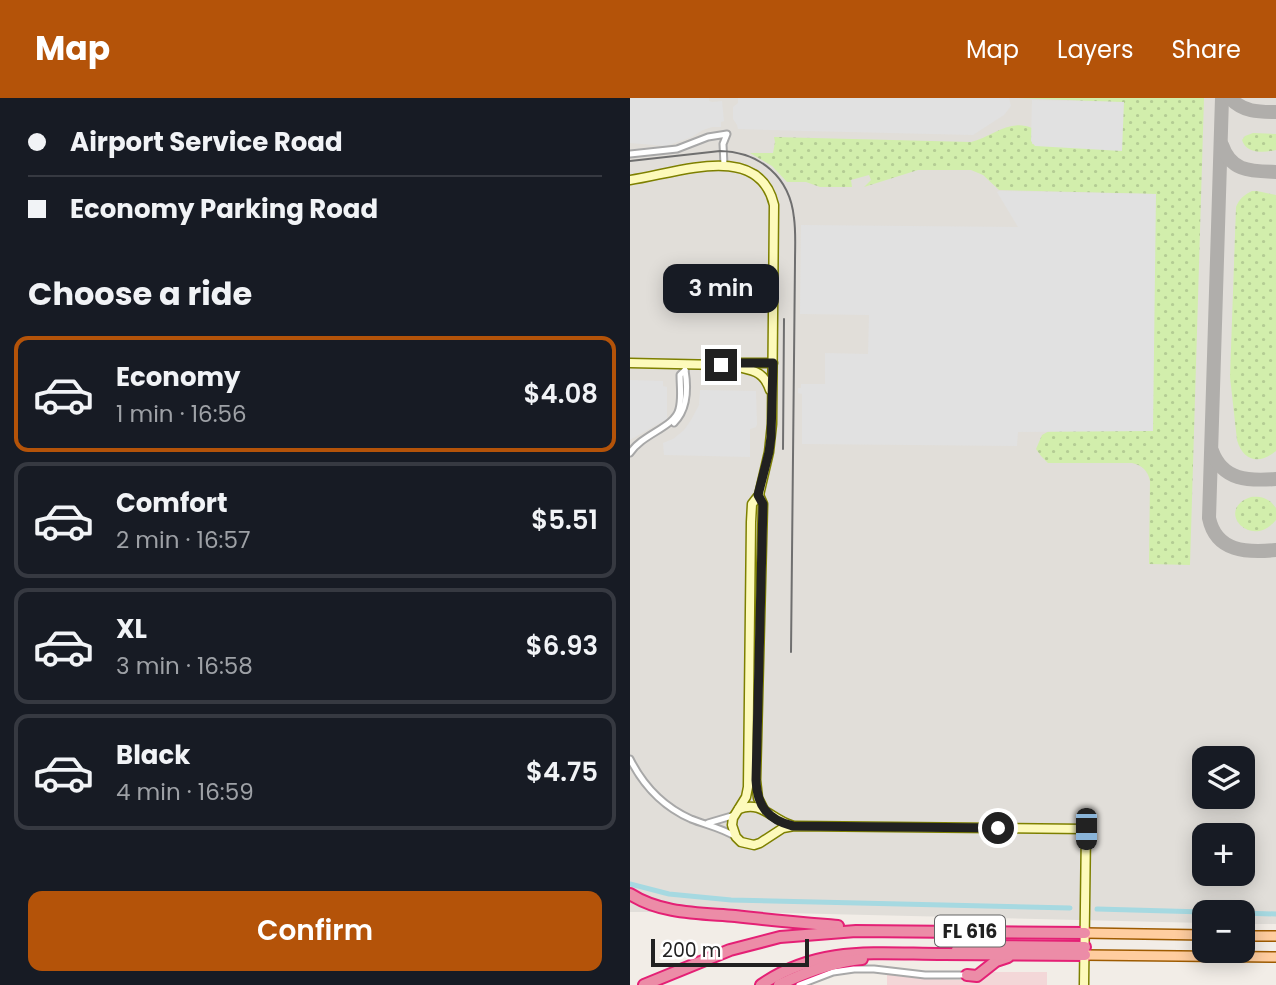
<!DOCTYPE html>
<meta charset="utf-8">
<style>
body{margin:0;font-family:Poppins,sans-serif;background:#20242c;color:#f1f3f6;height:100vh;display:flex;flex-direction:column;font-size:26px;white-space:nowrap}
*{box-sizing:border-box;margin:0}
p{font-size:23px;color:#9ea1a6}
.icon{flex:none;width:38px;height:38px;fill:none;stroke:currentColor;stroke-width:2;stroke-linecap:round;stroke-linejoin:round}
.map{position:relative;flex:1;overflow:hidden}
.panel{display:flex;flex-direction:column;background:#171b24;width:630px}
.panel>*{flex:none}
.banner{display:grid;align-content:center;height:154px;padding:0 28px;background:#171b24}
.fabs{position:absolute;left:562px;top:648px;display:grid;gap:14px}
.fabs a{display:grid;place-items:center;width:63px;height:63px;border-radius:14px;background:#171b24;box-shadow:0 4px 18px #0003;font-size:35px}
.scale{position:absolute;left:21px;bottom:18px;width:158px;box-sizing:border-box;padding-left:7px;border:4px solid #212121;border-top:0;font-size:19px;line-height:24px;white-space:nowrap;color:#212121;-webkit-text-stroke:5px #fff;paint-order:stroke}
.end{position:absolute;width:32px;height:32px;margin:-16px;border:9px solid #212121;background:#fff;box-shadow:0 0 0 4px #fff}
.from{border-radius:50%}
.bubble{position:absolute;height:49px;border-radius:14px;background:#171b24;box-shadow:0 4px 18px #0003;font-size:23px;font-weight:600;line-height:49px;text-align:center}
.car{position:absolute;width:21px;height:42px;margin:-21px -10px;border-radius:9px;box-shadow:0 0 5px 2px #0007;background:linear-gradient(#222 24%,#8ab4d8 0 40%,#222 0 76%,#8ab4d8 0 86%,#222 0)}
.banner b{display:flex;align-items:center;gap:24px;height:66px;font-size:26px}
.banner b+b{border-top:2px solid #363941}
.banner i{width:18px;height:18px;background:#f1f3f6}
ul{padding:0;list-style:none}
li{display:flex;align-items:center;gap:21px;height:116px;margin:0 14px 10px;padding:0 14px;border:4px solid #363941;border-radius:14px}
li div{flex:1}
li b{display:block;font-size:26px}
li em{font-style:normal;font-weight:600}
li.active{border-color:#b45309}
li>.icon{width:63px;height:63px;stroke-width:1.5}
h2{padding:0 28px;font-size:32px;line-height:84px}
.action{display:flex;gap:14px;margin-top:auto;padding:14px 28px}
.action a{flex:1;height:80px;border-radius:14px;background:#b45309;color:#fff;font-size:28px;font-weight:600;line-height:80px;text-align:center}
header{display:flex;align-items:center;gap:42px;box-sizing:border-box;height:98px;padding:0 35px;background:#b45309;color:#fff}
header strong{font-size:33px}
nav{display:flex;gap:38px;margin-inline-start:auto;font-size:24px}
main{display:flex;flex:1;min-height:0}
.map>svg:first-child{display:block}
.commercial{fill:#f3d7d8}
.airport{fill:#e1ded9;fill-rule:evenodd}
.grass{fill:url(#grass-dots)}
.parking{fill:#e1e1e1}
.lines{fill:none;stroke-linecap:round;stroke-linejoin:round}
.canal{stroke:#a6d9e1;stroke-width:5}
.taxiway{stroke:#b0aeab;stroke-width:14}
.street-casing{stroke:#a8a8a8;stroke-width:9}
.secondary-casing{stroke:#7e8000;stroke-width:11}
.primary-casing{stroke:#9e5b00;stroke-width:12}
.highway-casing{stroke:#e42075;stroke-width:14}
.street{stroke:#fff;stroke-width:5}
.secondary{stroke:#fdfabb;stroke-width:8}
.primary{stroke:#ffcd9f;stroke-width:9}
.highway{stroke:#ec8ca7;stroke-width:10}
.tram{stroke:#6f6f6f;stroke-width:2}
.route{stroke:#212121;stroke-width:9}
.labels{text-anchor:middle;stroke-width:5;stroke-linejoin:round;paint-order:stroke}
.shield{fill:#fff;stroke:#646464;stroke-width:2}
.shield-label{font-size:19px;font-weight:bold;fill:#212121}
</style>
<header>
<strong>Map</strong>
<nav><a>Map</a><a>Layers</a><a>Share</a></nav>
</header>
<main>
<section class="panel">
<div class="banner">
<b><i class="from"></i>Airport Service Road</b>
<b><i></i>Economy Parking Road</b>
</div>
<h2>Choose a ride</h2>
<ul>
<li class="active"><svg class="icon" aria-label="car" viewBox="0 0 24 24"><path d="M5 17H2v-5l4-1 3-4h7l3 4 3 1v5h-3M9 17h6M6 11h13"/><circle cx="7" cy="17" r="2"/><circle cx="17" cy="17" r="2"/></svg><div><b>Economy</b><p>1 min · 16:56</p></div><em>$4.08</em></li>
<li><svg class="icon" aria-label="car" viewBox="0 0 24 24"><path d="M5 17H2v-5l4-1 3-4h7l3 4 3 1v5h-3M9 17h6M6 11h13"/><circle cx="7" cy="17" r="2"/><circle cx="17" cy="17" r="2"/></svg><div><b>Comfort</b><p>2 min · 16:57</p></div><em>$5.51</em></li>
<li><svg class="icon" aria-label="car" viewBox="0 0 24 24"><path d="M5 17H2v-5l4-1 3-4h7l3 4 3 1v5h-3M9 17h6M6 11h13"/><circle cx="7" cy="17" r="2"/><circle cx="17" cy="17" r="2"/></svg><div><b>XL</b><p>3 min · 16:58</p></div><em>$6.93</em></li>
<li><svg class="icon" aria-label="car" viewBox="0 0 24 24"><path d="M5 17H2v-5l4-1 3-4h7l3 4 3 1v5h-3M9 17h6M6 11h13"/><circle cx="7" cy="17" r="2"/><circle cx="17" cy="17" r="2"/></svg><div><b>Black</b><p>4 min · 16:59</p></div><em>$4.75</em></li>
</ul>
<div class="action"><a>Confirm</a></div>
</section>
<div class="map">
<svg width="646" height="887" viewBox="0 0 646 887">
<defs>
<pattern id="grass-dots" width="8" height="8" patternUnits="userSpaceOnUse" patternTransform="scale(1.75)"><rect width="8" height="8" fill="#d2eeac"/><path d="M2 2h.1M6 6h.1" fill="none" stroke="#b4cc94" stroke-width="1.8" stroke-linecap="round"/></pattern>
</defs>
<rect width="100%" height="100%" fill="#f2ede7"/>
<polygon class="commercial" points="357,874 417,874 417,887 257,887 257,875 288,880 331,882 339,885 351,881"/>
<path class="airport" d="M0,0H646V826H613L612,814H574V825L116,814H0ZM574,660H612V698H574ZM574,737H612V775H574Z"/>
<g class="grass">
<path d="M386,0H574L560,467L519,466L520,383C518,373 512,367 502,365H418L411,358L406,351L412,337L421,332L525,116V96L369,92L353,77L341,72H288L234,89L241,82L239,77L221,82L222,89H190L176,84H157L142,68L120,55H143L145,44L144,39L341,44C361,39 380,20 402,30V46L485,49L487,4Z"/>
<path d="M623,35L646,36V52C634,55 616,56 612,42L615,38Z"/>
<path d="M622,93H627L646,97V353C629,367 613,363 607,342L600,279L606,109C609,101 614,97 622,93Z"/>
<path d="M621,399C632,398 640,401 646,410V422C620,453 584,411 621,399Z"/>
</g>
<g class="parking">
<polygon points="0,0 79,0 79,3 82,4 92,3 94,23 91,24 91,29 82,29 73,32 62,39 36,48 0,45"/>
<polygon points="108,0 379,0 381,8 374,17 343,37 175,33 108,31 107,27 103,21 103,9 108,5"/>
<polygon points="402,2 494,4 492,53 405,48 401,43"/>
<polygon points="369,93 526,96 523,333 388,334 387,348 172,346 172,296 168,295 168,290 171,290 171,286 195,286 195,255 238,256 239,217 170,216 171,127 388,129 367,94"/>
<polygon points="0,282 33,283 33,288 37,289 37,321 0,342"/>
<polygon points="70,292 126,293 127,326 126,329 120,331 120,359 34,357 33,345 43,341 54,332 61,322 69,307"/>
</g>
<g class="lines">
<g class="canal">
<polyline points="0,786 39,796 101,802 440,810"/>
<polyline points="467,811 574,814"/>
<polyline points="612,815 646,816"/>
</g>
<g class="taxiway">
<path d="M592,0L579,420C586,454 617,455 646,452"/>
<path d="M600,0C613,14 628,14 646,14"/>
<path d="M592,47C601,74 621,73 646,74"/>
<path d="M582,353C593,383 619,383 646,381"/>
</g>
<g class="street-casing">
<g id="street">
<polyline points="0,56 47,51 78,39 97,36 93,46 94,67"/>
<path d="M44,325C58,311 58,290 55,272"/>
<path d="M0,355C12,336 45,329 49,311C52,300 50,288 50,277L55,272"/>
<path d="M0,661C13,687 34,709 61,721C76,727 92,730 106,739"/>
<polyline points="78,725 105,717"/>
<polyline points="169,887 203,874 224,871 244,871 295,877 337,877"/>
</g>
</g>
<g class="secondary-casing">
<g id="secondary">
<path d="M0,82C45,76 129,42 144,107L142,326L139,354L129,397L122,406L121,424L118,689L116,699L103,720L102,727L106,739L111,744L124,747L130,745L153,730L164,728L456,731L454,887"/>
<polyline points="0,265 91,267 104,265 143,265"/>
<path d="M108,269C125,273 134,274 140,292"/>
<polyline points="129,397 133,406 126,682 128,700 134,712"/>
<path d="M109,711C131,702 141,721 161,727"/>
</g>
</g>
<g class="primary-casing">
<g id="primary">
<polyline points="455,835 574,837"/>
<polyline points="612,838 646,838"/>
<polyline points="455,857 646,859"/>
</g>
</g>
<g class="highway-casing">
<g id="highway">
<path d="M0,796C31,816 69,815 105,818C139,822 174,825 208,828"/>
<polyline points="327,852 350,848 455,849"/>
<polyline points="337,877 347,878 366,863 378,859"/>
<polyline points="14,887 100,852 150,839 226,833 455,835"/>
<path d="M131,887C189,847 248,856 314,856C361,856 408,857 455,857"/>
<path d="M149,887C176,874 202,864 232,861"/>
</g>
</g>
<use href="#street" class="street"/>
<use href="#secondary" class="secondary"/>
<use href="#primary" class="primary"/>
<use href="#highway" class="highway"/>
<g class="tram">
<path d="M0,63L90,53C130,54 160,79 164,120C166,134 165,149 165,164L161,554"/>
<polyline points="153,351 154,221"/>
</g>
</g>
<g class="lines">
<path class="route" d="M91,267L104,265H143L141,339L139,354L128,397L133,406L126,682C127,708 138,722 163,728L368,730"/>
</g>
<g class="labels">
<rect class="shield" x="305" y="817.5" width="70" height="31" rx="5"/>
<g class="shield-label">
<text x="340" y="840">FL 616</text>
</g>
</g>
</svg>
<div class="fabs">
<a><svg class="icon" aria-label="layers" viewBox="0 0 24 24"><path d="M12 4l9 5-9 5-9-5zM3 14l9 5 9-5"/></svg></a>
<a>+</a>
<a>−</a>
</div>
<div class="scale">200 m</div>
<i class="end from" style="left:368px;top:730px"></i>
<i class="end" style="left:91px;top:267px"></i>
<div class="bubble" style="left:33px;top:166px;width:116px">3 min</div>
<i class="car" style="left:456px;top:731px;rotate:180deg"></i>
</div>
</main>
